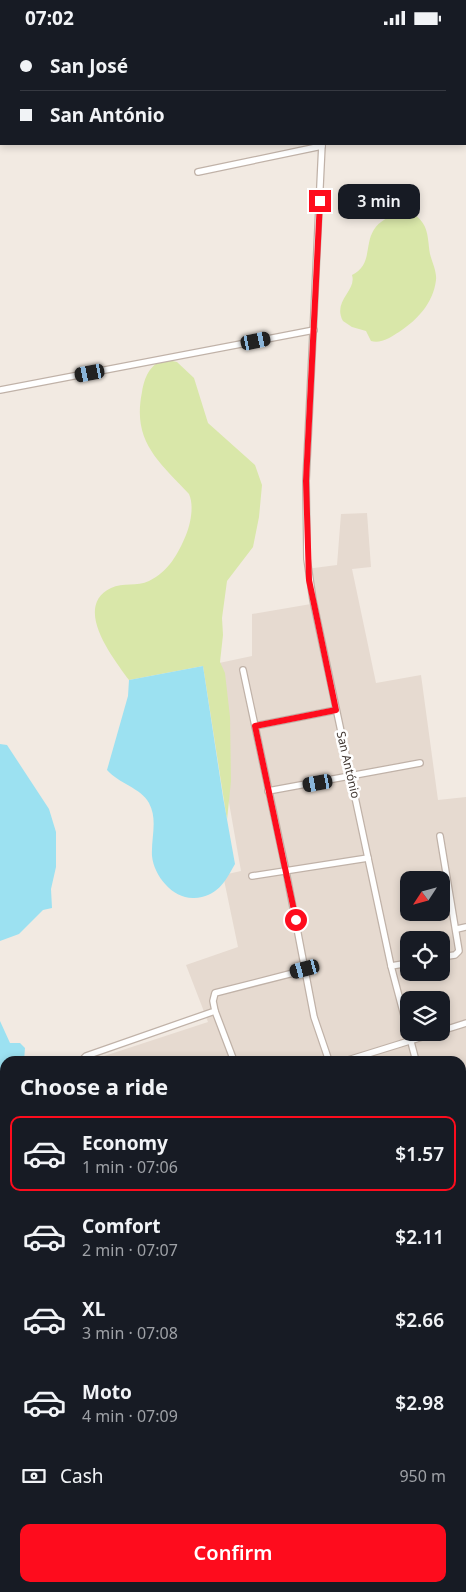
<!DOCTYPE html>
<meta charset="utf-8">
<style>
body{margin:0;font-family:"Noto Sans",sans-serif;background:#20242c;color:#f1f3f6;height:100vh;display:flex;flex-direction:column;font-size:19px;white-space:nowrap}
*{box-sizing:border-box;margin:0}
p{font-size:16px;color:#9ea1a6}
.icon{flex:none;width:28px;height:28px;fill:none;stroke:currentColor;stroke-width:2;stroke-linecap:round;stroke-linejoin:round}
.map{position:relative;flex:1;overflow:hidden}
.details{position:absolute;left:0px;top:1021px;width:466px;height:536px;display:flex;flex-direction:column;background:#171b24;border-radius:15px 15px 0 0;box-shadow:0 2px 8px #0003}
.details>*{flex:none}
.top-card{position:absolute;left:0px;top:0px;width:466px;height:110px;box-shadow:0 2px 8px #0003;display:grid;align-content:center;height:110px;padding:0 20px;background:#171b24}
.needle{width:32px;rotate:234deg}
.fabs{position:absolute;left:400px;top:836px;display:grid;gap:10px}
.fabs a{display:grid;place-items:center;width:50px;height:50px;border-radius:10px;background:#171b24;box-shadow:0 2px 8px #0003;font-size:25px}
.end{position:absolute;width:22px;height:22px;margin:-11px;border:6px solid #fe0c1d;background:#fff;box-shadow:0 0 0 2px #fff}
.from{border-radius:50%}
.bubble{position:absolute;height:35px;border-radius:10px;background:#171b24;box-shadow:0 2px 8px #0003;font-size:16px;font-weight:600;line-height:35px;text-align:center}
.car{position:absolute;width:15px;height:30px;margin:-15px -8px;border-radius:6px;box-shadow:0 0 4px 1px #0007;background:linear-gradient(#222 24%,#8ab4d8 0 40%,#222 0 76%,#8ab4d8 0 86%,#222 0)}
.top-card b{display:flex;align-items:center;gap:18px;height:48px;font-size:19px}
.top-card b+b{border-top:1px solid #363941}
.top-card i{width:12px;height:12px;background:#f1f3f6}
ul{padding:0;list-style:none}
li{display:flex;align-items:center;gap:15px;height:75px;margin:0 10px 8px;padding:0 10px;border:2px solid transparent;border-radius:10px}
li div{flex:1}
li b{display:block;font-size:19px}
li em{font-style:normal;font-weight:600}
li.current{border-color:#fe0c1d}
li>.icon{width:45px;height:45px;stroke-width:1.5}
h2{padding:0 20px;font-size:22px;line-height:60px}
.pay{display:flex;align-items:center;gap:12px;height:55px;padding:0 20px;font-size:19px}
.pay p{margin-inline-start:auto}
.cta{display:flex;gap:10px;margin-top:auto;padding:10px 20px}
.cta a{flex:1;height:58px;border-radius:10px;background:#fe0c1d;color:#fff;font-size:20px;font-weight:600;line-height:58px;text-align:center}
.status{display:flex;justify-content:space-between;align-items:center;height:35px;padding:0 25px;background:#171b24;direction:ltr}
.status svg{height:14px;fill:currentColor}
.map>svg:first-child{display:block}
.residential{fill:#e6dad0;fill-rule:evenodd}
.green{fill:#d9e7a9}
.water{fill:#9ce1f1}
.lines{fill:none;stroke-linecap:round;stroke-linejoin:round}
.minor-casing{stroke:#c0b2a8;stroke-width:8}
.minor{stroke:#fff;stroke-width:5.5}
.route{stroke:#fe0c1d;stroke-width:6}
.labels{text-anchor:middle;stroke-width:5;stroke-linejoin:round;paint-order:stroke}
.street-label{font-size:12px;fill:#433933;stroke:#fff}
</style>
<div class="status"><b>07:02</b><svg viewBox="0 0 49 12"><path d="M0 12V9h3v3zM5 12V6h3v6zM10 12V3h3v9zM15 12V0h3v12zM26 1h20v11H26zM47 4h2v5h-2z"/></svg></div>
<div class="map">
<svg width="466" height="1557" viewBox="0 0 466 1557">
<rect width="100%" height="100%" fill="#f2eae2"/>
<path class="residential" d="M367,478L371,532L352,534L376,648L421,640L438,765L466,762V1557H84L90,1552H461V1026H89L208,987L186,930L238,912L223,840L241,836L205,631L252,621V579L311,569L306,534L337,530L341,479ZM409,845H441V878H409ZM409,905H441V938H409ZM409,965H441V998H409Z"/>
<g class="green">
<path d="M410,176C429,189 427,198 430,219C432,227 437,237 436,245C433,269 417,285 399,297C391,302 381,309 371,306L366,296L352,292L343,286C332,266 357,256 352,240C383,225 348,187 410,176Z"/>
<path d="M163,324L177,327L194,343L208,388L255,430L262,450L259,482L253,512L227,546L222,583L223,600L220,627L225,638L230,682L231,746L227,785L203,631L129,645C114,624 72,572 111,553C123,547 137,552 149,546C169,536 178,519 186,500C191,488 194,470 189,459C158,426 132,406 142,357C145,341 149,332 163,324Z"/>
</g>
<g class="water">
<path d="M203,631L223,762L235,829C225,847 217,862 194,863C173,864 154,841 152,821C151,802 158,785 149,768C141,753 118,748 107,735L128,661L129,645Z"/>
<polygon points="0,709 7,710 49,774 56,797 56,832 51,854 52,873 43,875 19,899 0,906"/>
<polygon points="0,986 10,1008 20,1008 25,1013 24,1026 5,1026 5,1552 50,1553 46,1557 0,1557"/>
</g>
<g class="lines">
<g class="minor-casing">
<g id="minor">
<polyline points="328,1 328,0"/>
<polyline points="0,61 1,60"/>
<polyline points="322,109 306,446 307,524 313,565 391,931 416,1026"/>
<polyline points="198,137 322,111"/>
<polyline points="0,355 314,295"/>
<polyline points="243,635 286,836 314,982 329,1026"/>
<polyline points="255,691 336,675"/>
<polyline points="268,756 420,728"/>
<polyline points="440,801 459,916 455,920 441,922"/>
<polyline points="252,841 368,823"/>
<polyline points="457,894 466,892"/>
<polyline points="391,931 409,928"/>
<polyline points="215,976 234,1026"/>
<polyline points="441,996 466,988"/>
<polyline points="81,1026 86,1021 215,976 213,966 215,958 305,935"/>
<polyline points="345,1026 435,998"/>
<polyline points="461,1090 466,1088"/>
<polyline points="461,1153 466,1166"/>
<polyline points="461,1244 466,1243"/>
<polyline points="461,1359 466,1358"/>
<polyline points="461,1397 466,1409"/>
<polyline points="461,1453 466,1451"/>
<polyline points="109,1552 118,1552"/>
<polyline points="181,1552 183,1557"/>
<polyline points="270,1552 271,1557"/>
<polyline points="426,1552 428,1557"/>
<polyline points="100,1553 104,1552"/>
</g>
</g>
<use href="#minor" class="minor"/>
</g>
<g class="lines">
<polyline class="route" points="296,885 255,691 336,675 309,545 306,446 320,166"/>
</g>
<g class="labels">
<g class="street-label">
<text transform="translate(348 730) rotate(77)" y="4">San António</text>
</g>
</g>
</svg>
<div class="fabs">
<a><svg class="needle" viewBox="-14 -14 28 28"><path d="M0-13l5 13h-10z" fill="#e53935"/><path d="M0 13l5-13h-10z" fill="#9ea1a6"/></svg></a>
<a><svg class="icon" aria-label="locate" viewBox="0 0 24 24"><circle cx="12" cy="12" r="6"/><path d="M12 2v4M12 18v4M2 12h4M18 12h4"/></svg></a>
<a><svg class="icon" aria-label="layers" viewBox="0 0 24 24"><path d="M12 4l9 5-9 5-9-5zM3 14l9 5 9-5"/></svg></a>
</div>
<i class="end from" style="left:296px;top:885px"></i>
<i class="end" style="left:320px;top:166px"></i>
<div class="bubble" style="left:338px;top:149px;width:82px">3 min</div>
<i class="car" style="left:256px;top:306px;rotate:78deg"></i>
<i class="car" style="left:90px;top:338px;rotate:259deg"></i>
<i class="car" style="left:318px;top:748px;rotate:260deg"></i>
<i class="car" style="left:305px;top:934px;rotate:255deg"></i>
<div class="top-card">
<b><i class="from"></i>San José</b>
<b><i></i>San António</b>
</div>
<section class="details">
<h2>Choose a ride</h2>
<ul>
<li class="current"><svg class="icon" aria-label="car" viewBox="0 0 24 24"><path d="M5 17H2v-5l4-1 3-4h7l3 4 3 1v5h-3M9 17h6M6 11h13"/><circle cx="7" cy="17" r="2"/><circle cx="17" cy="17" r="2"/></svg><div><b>Economy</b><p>1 min · 07:06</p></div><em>$1.57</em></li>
<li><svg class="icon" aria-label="car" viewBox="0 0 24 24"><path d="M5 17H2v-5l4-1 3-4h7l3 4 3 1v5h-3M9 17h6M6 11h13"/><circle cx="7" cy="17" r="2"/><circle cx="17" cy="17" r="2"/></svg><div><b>Comfort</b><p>2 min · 07:07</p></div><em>$2.11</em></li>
<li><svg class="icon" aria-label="car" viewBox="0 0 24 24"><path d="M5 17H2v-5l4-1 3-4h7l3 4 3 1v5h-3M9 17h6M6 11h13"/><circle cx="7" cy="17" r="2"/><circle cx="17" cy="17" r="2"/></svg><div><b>XL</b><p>3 min · 07:08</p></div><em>$2.66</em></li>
<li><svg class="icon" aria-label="car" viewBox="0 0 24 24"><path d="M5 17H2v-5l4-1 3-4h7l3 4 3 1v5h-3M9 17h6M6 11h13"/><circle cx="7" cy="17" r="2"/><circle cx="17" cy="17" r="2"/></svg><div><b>Moto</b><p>4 min · 07:09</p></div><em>$2.98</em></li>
</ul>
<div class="pay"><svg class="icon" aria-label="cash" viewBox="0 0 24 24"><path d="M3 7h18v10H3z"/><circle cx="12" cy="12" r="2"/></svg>Cash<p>950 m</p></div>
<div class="cta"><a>Confirm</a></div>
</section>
</div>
